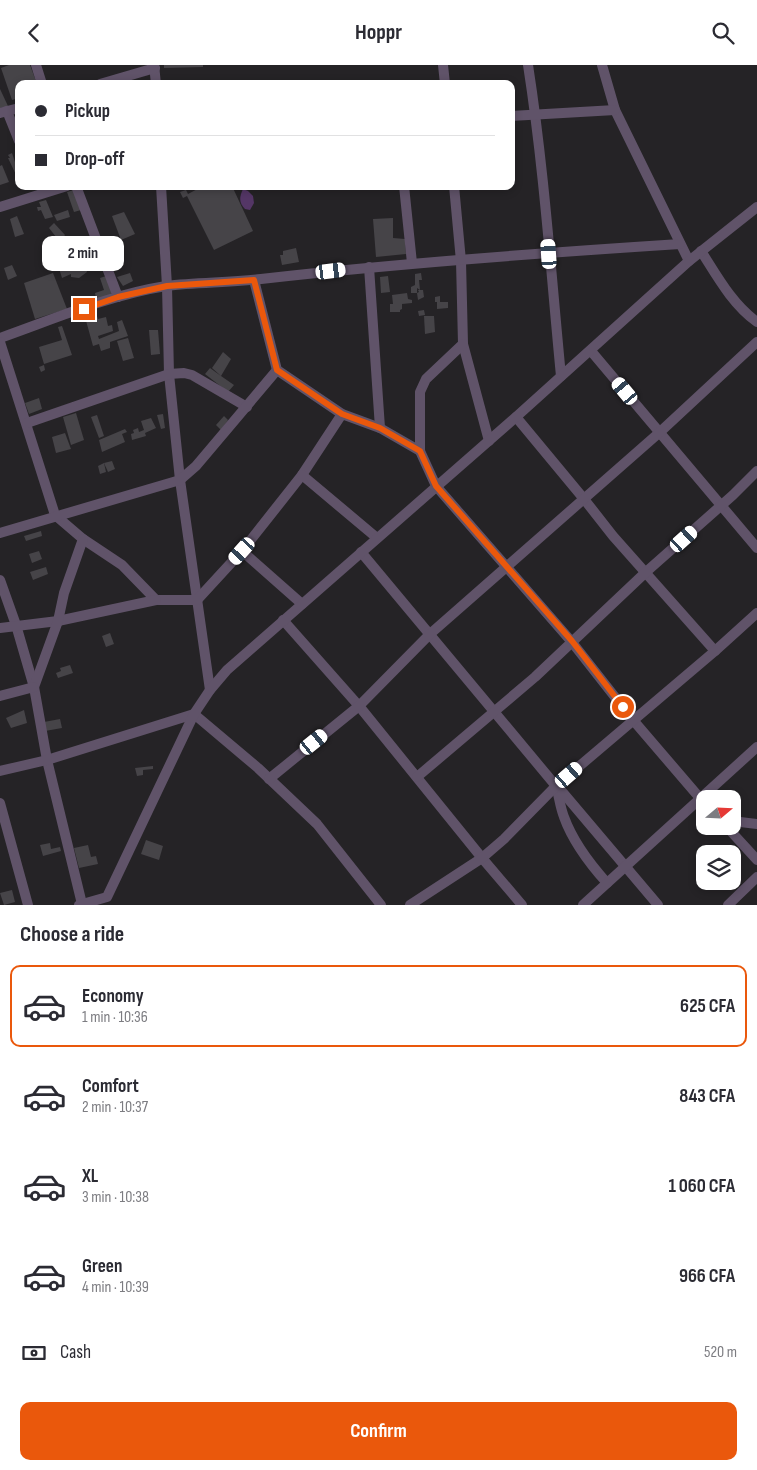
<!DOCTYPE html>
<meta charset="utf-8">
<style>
body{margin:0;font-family:"Sofia Sans Condensed",sans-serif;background:#f7f7f7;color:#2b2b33;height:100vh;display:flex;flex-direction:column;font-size:19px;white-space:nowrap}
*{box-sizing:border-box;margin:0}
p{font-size:16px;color:#7c7c81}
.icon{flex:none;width:28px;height:28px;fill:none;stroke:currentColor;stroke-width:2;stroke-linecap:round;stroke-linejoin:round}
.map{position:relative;height:840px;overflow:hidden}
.drawer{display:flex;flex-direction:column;background:#fff;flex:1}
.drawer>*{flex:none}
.banner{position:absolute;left:15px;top:15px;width:500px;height:110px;border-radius:10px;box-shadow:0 2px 8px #0003;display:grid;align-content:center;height:110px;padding:0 20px;background:#fff}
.needle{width:32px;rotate:71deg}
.controls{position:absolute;left:696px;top:725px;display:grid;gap:10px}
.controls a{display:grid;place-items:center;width:45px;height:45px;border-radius:10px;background:#fff;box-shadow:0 2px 8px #0003;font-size:25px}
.end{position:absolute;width:22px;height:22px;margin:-11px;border:6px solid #ea580c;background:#fff;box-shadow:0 0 0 2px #fff}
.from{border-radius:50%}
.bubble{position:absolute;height:35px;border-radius:10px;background:#fff;box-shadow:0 2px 8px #0003;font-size:16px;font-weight:700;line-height:35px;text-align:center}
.car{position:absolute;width:15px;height:30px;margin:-15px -8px;border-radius:6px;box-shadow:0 0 4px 1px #0007;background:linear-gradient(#fff 24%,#345 0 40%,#fff 0 76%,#345 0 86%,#fff 0)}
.banner b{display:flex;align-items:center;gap:18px;height:48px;font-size:19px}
.banner b+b{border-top:1px solid #e1e1e2}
.banner i{width:12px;height:12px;background:#2b2b33}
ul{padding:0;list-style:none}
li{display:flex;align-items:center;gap:15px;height:82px;margin:0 10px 8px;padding:0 10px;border:2px solid transparent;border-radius:10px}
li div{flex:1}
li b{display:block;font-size:19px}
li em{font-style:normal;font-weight:700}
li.current{border-color:#ea580c}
li>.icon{width:45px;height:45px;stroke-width:1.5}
h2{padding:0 20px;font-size:22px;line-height:60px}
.pay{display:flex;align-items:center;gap:12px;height:55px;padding:0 20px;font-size:19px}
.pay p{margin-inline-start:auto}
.primary-button{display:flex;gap:10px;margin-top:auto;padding:10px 20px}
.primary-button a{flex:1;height:58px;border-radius:10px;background:#ea580c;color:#fff;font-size:20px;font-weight:700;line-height:58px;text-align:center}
header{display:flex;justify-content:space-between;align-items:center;height:65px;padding:0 20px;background:#fff;font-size:22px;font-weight:700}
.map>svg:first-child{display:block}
.green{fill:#543666}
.building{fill:#464448}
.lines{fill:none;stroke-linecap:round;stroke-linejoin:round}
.minor{stroke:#605369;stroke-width:10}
.route{stroke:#ea580c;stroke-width:6}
</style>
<header><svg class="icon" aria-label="back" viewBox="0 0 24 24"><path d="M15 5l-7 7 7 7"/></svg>Hoppr<svg class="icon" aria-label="search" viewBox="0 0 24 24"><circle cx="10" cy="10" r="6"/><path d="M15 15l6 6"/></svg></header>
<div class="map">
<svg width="757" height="840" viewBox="0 0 757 840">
<rect width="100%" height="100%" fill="#252326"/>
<path class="green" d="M243,124L248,126L253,131L254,138L250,145L245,144C239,138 239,132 243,124Z"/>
<g class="building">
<polygon points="9,0 30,0 37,19 19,19 19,33 12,35 1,3"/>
<polygon points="164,0 203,0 203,2 164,3"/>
<polygon points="0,24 8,41 0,43"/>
<polygon points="12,88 15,97 19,95 19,116 8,93 10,93 8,90"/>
<polygon points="2,100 9,117 0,120 0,101"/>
<polygon points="203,121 232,121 253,166 214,185 187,131 183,133 180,127 186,125 188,129"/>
<polygon points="74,125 81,145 74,147 67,127"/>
<polygon points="46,135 53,152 45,154 41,145 38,146 37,142 41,142 39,137"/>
<polygon points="68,145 70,152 57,156 54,150"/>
<polygon points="124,147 135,169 121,175 112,151"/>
<polygon points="17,151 24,169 15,172 10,154"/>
<polygon points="393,153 393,173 405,174 406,189 376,192 373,154"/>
<polygon points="54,158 65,170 60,177 49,163"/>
<polygon points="296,183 299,197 282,200 280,190 283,190 283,186"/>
<polygon points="73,188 76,194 97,188 100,199 86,204 87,207 79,213 71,212 71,209 62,213 58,200 70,196 68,190"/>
<polygon points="12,200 17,211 8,215 4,203"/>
<polygon points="53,208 67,244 35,254 24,218"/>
<polygon points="130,208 133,216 123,221 117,212"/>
<polygon points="421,208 422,215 419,215 420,225 417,223 417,228 411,228 411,222 415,220 415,209"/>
<polygon points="106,211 112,226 110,231 96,234 95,228 104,225 100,213"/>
<polygon points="388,211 390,227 381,228 380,212"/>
<polygon points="418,225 423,225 424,232 418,235 417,228 419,227"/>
<polygon points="407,228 408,234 412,235 412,238 402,239 402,244 400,245 400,247 390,247 390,239 393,239 392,230"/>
<polygon points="440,231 440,237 448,237 448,243 437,244 437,237 435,237 435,232"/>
<polygon points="424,245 425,250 419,251 418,246"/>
<polygon points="96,248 98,254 106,252 108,261 112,260 113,266 98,271 99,274 119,266 117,257 122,255 128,271 110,277 110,283 101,286 99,279 93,281 85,252"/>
<polygon points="424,251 434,251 435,267 425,269"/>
<polygon points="62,261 72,290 44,299 39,282 62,275 58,262"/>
<polygon points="149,265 158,265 160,289 151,290"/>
<polygon points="128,273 134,293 123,296 117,276"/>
<polygon points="223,287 231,294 221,311 234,320 228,327 205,309 210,303 221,311 212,303"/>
<polygon points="44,300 45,305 41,307 39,302"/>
<polygon points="39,333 42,344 29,349 25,338"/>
<polygon points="76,348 84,375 71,380 63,352"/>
<polygon points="163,349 165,363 161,364 157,350"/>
<polygon points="97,350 104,371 99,373 91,352"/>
<polygon points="224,351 228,355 221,365 216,360"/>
<polygon points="151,353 156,363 145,368 146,371 132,375 131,369 134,368 133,365 138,363 139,367 144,365 141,356"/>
<polygon points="125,364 127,367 122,369 125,377 102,387 99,375"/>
<polygon points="65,368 71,384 56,388 52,372"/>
<polygon points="112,396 115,404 108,407 104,398"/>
<polygon points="104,398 106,407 100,409 98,401"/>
<polygon points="41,466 42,471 26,476 24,471"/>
<polygon points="39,486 42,494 32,498 29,489"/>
<polygon points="46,502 48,509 33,515 30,507"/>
<polygon points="110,568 114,579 106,582 102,571"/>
<polygon points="70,600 73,608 58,613 56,608 61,606 60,603"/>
<polygon points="24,645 27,658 11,663 6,653"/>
<polygon points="60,654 62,663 45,666 44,657"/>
<polygon points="153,701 153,704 143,705 143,710 137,711 135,703"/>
<polygon points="146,775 163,781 159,795 141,789"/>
<polygon points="50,778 51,784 60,782 61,786 43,791 40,780"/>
<polygon points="88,780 91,792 96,791 98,799 79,803 74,783"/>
<polygon points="12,825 15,837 4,840 0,828"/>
</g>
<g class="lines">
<g class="minor">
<polyline points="36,0 42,19"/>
<polyline points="154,0 156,19"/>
<polyline points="443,0 445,19"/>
<path d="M528,0C544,103 551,208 561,311"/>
<polyline points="602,0 615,45 689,196"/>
<polyline points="100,19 155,3"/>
<polyline points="7,46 19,76"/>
<polyline points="0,48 19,43"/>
<polyline points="511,51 615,45"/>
<polyline points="76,121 118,232"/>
<polyline points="161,121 167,221 169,309 180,415 210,625"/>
<polyline points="404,121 412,198"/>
<polyline points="454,121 461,196 463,279 489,376"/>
<polyline points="0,142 67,121"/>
<path d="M701,186C717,211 732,239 757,257"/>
<polyline points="369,202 380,363"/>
<polyline points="254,215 277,305 342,349 380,363 420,386 436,421 571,576 633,655 705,739"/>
<path d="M0,273C54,254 109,230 166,221C198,217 230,218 261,214C400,198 540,188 680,179"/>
<polyline points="0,277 55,450 83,474 122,500 156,535 197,535 242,486 302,410 342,349"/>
<polyline points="591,286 757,483"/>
<polyline points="516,352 584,434 613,471 715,586"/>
<polyline points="27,358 169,309 184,308 192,310 247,342"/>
<polyline points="420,386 420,327 426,314 463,279"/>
<polyline points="302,410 377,473"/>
<polyline points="0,468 180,415 196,401 277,305"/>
<polyline points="242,486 302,539"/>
<path d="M361,487L556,721C559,731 560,742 564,752C573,777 589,798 607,818"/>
<polyline points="0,515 16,560 34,622 47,695 82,839"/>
<polyline points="283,555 359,641 482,793 522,840"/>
<polyline points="0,563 58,556 156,535"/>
<polyline points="34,622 58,556 64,528 83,474"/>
<polyline points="0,631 34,622"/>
<polyline points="0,706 47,695 194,649 258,703 317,759 381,840"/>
<polyline points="417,712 535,612 646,507 733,430 757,406"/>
<polyline points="269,714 359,641 430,569 660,367 757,277"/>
<polyline points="559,723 658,840"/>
<polyline points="0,738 28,840"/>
<polyline points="732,756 757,759"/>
<polyline points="726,761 757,795"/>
<polyline points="79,840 107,832 194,649 210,625 227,605 516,352 689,196 757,142"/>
<polyline points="410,840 482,793 504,774 556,721 715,586 757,548"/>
<polyline points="583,840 757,682"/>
<polyline points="728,840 757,812"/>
</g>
</g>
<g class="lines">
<polyline class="route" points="84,244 118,232 167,221 254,215 277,305 342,349 380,363 420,386 436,421 572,576 623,642"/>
</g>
</svg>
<div class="controls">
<a><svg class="needle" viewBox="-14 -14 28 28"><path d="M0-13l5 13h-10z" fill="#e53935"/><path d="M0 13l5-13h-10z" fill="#7c7c81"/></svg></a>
<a><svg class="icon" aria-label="layers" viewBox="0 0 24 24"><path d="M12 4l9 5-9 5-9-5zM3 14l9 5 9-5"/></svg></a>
</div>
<i class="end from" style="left:623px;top:642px"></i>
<i class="end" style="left:84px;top:244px"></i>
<div class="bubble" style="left:42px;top:171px;width:82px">2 min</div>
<i class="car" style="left:549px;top:189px;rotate:356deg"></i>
<i class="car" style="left:331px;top:206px;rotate:83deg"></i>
<i class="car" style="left:625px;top:326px;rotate:320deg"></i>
<i class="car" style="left:684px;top:474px;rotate:48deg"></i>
<i class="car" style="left:242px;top:486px;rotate:222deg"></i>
<i class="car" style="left:314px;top:677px;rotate:51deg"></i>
<i class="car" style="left:569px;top:710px;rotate:49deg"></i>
<div class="banner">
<b><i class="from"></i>Pickup</b>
<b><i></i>Drop-off</b>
</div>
</div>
<section class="drawer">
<h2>Choose a ride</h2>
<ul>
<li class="current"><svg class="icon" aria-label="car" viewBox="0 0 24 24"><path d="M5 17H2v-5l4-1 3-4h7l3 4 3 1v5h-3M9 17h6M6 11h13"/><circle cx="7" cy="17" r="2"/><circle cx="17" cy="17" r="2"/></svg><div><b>Economy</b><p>1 min · 10:36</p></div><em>625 CFA</em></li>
<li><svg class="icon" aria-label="car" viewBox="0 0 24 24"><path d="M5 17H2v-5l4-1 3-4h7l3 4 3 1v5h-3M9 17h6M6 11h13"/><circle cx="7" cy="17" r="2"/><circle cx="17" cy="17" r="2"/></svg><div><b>Comfort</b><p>2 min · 10:37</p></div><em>843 CFA</em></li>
<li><svg class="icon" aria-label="car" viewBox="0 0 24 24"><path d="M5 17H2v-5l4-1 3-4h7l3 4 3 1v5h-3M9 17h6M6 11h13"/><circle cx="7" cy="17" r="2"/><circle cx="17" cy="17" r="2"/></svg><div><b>XL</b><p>3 min · 10:38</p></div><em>1 060 CFA</em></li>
<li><svg class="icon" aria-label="car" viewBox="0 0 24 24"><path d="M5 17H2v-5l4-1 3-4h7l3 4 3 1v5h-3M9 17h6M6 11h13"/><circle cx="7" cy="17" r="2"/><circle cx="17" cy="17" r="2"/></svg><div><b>Green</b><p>4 min · 10:39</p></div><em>966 CFA</em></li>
</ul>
<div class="pay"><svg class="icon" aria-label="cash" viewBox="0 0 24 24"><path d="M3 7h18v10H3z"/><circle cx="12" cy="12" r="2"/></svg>Cash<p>520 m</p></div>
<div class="primary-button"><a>Confirm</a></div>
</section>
